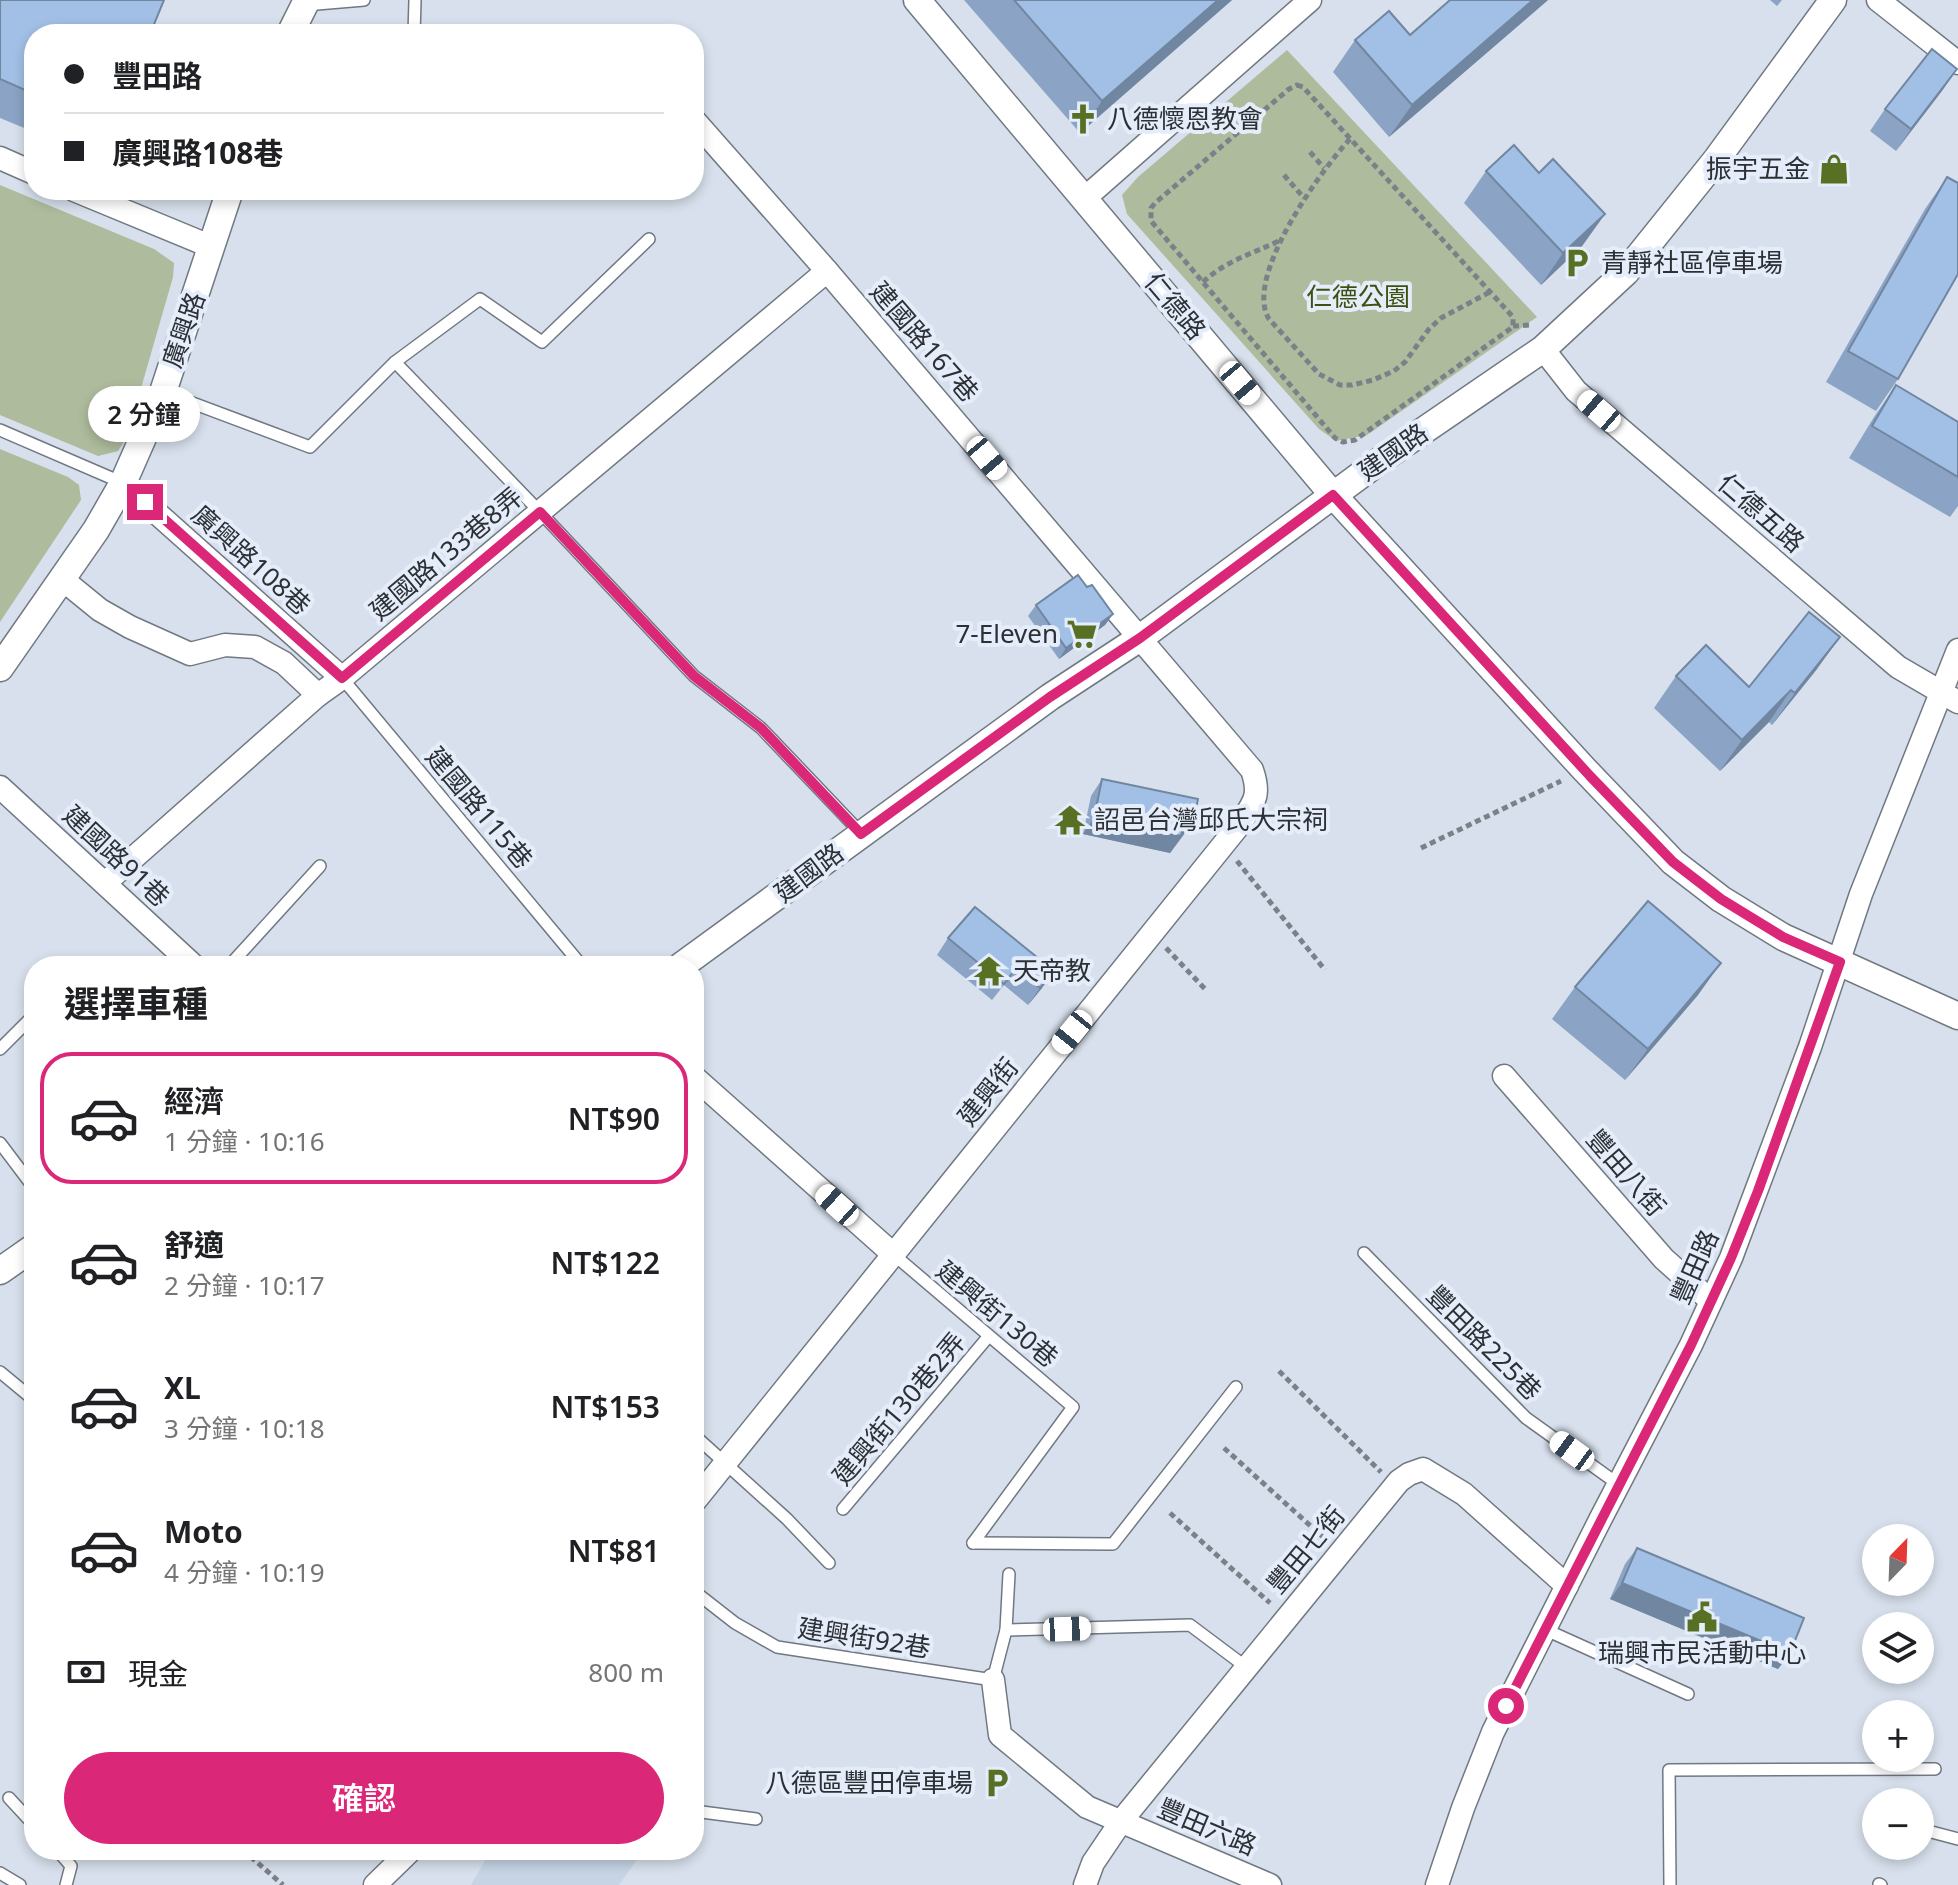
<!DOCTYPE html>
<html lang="zh-TW">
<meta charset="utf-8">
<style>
body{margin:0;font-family:"Noto Sans","Noto Sans TC",sans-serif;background:#f6f6f6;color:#202124;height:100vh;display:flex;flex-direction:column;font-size:30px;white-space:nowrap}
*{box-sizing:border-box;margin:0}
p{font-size:26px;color:#757577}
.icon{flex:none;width:44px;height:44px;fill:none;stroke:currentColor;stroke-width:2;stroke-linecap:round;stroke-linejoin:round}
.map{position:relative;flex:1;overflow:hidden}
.sheet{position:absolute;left:24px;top:956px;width:680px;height:904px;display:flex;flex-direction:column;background:#fff;border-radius:32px;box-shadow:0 4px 12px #0003}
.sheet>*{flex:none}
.top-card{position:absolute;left:24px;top:24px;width:680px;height:176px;border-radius:32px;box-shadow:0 4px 12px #0003;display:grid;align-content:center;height:176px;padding:0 40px;background:#fff}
.needle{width:52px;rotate:23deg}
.controls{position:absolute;left:1862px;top:1524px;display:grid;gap:16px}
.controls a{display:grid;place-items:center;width:72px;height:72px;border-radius:50%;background:#fff;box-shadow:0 4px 12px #0003;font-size:40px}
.end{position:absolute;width:36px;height:36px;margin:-18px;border:10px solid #db2777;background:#fff;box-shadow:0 0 0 4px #fff}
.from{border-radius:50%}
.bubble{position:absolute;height:56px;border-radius:28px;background:#fff;box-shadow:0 4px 12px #0003;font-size:26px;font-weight:600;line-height:56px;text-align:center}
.car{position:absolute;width:24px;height:48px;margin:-24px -12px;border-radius:10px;box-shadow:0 0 6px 2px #0007;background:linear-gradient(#fff 24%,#345 0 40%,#fff 0 76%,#345 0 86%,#fff 0)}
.top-card b{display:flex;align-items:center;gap:28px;height:76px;font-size:30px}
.top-card b+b{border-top:2px solid #e0e0e0}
.top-card i{width:20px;height:20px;background:#202124}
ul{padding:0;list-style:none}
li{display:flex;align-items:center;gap:24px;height:132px;margin:0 16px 12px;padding:0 24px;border:4px solid transparent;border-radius:32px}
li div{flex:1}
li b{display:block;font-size:30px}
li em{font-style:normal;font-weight:600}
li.current{border-color:#db2777}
li>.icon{width:72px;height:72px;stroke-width:1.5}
h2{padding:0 40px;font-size:36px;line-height:96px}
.pay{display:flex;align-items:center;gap:20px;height:88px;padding:0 40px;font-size:30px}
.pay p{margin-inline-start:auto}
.cta{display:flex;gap:16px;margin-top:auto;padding:16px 40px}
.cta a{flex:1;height:92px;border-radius:48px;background:#db2777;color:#fff;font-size:32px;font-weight:600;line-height:92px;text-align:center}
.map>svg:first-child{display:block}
.built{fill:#c6d4e5}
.green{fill:#aebb9c}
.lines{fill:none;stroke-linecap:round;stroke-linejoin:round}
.service-casing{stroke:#707882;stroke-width:14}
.minor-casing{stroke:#707882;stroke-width:25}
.tertiary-casing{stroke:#707882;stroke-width:29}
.path{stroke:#7b8189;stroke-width:5;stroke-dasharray:6 4;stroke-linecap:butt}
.service{stroke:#fff;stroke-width:11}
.minor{stroke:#fff;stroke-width:22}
.tertiary{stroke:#fff;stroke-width:26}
.wall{fill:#8ba4c5}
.shaded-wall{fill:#7186a0}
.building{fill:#a2bfe5;stroke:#7186a0;stroke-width:2}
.route{stroke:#db2777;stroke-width:10}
.labels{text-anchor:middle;stroke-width:8;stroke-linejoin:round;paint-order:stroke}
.poi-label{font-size:26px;fill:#2d3035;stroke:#e4edf9;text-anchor:start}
.park-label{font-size:26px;fill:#3c510f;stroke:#e4edf9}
.street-label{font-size:26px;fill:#2d3035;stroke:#e4edf9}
</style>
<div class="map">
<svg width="1958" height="1885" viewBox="0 0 1958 1885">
<rect width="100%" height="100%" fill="#d7e0ec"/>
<polygon class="built" points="491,1850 644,1850 619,1885 471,1885"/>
<g class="green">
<polygon points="1287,50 1537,317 1367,435 1336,441 1319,429 1127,214 1122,195 1138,177"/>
<polygon points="0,185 154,249 174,263 173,277 127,437 118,451 98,456 0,415"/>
<polygon points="0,449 68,477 79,485 81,500 0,622"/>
</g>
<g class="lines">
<g class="service-casing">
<g id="service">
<polyline points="305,5 364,0"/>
<polyline points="414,34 415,0"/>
<polyline points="395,362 540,512 694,676 761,728 861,833"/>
<polyline points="163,392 310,447 395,362 480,299 542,342 649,239"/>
<polyline points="0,430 123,483"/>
<polyline points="342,678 582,966"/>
<polyline points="229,966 320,866"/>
<polyline points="0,1049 34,1015"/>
<polyline points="0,1143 34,1188"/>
<polyline points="1364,1253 1526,1418 1618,1484"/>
<polyline points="893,1254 1073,1407 973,1543"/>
<polyline points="0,1372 34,1400"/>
<polyline points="694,1435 787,1519 829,1563"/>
<polyline points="843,1509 988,1337"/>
<polyline points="973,1543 1113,1544 1236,1387"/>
<polyline points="694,1591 735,1623 777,1647 993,1680 1006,1630 1009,1574"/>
<polyline points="1544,1629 1688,1694"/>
<polyline points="1006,1630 1190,1625 1246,1667"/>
<polyline points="9,1798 34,1825"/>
<polyline points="694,1811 756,1819"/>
<polyline points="1920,1829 1958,1839"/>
<polyline points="57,1850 71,1866 66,1885"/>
<polyline points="0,1873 20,1885"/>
<polyline points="1879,1884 1881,1885"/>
<polyline points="1670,1885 1669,1770 1935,1769"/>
</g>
</g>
<g class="minor-casing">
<g id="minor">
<polyline points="1878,0 1958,63"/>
<path d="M694,120L827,271L1252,770C1261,796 1254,802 1240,824L694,1502"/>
<polyline points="0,158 34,173"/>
<polyline points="74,190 212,247"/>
<polyline points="1085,198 1310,0"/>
<polyline points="1543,349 1576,391 1898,667 1958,702"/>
<polyline points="123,483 342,678"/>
<polyline points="62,579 100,610 130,627 190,654 225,645 255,647 284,663 318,695"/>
<polyline points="0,787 194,966"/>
<polyline points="105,883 318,695 342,678 827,271"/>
<polyline points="1504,1076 1664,1259 1711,1301"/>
<polyline points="694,1077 893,1254"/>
<polyline points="993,1680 1000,1735 1087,1807 1270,1885"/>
<polyline points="375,1885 411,1850"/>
<polyline points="1085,1885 1093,1863 1122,1820 1399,1481 1409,1474 1423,1469 1464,1494 1567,1586"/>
<polyline points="1437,1885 1463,1808 1493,1732 1601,1518 1691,1345 1731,1258 1810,1047 1861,894 1958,650"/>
</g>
</g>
<g class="tertiary-casing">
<g id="tertiary">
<polyline points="917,0 1333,495 1584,769 1673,862 1721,899 1783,937 1958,1016"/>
<polyline points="290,34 307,0"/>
<polyline points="0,668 96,530 123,483 163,392 230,190"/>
<polyline points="681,966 1050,697 1140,638 1385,457 1543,349 1626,272 1716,160 1833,0"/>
<polyline points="0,1271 34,1247"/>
</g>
</g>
<g class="path">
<polygon points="1297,85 1303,87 1513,317 1513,326 1510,329 1355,440 1343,442 1335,438 1151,221 1151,208 1155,203 1289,89"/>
<path d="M1350,139C1321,170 1243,278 1269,319L1319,374L1340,385H1352L1373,380L1394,371L1405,362L1429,329L1441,318L1490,292"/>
<polyline points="1310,152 1324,168"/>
<polyline points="1284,175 1304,198"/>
<path d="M1203,282C1227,260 1252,254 1281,240"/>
<polyline points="1513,326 1531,325"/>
<polyline points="1421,848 1561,781"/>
<polyline points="1237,861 1325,970"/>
<polyline points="1166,948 1205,989"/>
<polyline points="1279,1371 1381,1472"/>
<polyline points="1224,1448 1324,1538"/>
<polyline points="1170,1513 1270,1603"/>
<polyline points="243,1850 283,1885"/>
</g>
<use href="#service" class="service"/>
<use href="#minor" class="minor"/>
<use href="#tertiary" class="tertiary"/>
</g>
<g class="wall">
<polygon points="0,0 34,34 34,132 0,118"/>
<polygon points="964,0 1232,0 1080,133"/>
<polygon points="1548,0 1389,137 1333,72 1355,40 1410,35"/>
<polygon points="1770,0 1782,0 1777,6"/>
<polygon points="1957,69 1896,151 1870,131 1885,109"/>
<polygon points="1486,171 1605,214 1582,246 1541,285 1464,203"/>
<polygon points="1947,177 1898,379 1876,411 1826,382 1925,209"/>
<polygon points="1896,385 1958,422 1958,506 1950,517 1849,458 1874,417"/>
<polygon points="1087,587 1113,614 1105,625 1059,659 1028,616 1036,605"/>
<polygon points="1817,669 1772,725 1769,722 1720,771 1654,708 1676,676 1749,687"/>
<polygon points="1102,779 1193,822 1170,853 1083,834 1091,796"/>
<polygon points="975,907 1042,988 1028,1005 1004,985 992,1000 937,955 948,938"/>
<polygon points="1575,987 1698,995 1625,1080 1552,1019"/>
<polygon points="1637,1548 1790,1653 1778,1669 1610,1599 1625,1564"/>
</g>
<g class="shaded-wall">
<polygon points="1218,0 1232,0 1080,133 1102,101"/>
<polygon points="1533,0 1548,0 1389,137 1412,105"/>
<polygon points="1957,69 1942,91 1896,151 1911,129"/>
<polygon points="1605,214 1582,246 1541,285 1563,253"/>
<polygon points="1113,614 1105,625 1059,659 1066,648"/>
<polygon points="1840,637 1817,669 1772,725 1795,693"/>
<polygon points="1791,690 1769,722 1720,771 1742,740"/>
<polygon points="1094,818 1185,820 1193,822 1170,853 1083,834"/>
<polygon points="1721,963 1698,995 1625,1080 1648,1049"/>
<polygon points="1054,971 1042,988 1028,1005 1040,988"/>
<polygon points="1622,1583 1790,1653 1778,1669 1610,1599"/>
</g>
<g class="building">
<polygon points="0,0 164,0 150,34 34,34 34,94 0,79"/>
<polygon points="1014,0 1218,0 1102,101"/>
<polygon points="1450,0 1533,0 1412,105 1355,40 1389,11 1410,35"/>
<polygon points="1932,49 1957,69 1911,129 1885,109"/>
<polygon points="1514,145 1539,173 1553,159 1605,214 1563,253 1486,171"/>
<polygon points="1947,177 1958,183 1958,274 1898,379 1848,351"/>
<polygon points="1896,385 1958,422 1958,477 1872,426"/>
<polygon points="1078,575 1087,587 1092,585 1113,614 1066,648 1036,605"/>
<polygon points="1809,612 1840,637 1795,693 1791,690 1742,740 1676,676 1706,645 1749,687"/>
<polygon points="1102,779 1198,799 1193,822 1185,820 1181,836 1094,818"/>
<polygon points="1648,901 1721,963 1648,1049 1575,987"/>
<polygon points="975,907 1054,971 1040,988 1016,968 1004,984 948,938"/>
<polygon points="1637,1548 1804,1618 1790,1653 1622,1583"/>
</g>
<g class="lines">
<polyline class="route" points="145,502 342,678 540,512 694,676 761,728 861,834 1050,697 1140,638 1333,495 1590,776 1673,862 1721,899 1783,937 1840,962 1758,1191 1731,1258 1691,1345 1506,1706"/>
</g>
<defs>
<g id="church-bare" transform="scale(2.4)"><path d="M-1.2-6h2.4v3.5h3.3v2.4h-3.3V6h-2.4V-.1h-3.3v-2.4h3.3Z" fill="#577023" stroke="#e4edf9" stroke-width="2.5" paint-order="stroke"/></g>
<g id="shop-bare" transform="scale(2.4)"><path d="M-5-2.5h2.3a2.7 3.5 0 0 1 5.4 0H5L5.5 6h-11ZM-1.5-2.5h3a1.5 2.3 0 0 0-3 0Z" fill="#577023" stroke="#e4edf9" stroke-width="2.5" paint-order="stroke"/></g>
<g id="parking-bare" transform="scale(2.4)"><path d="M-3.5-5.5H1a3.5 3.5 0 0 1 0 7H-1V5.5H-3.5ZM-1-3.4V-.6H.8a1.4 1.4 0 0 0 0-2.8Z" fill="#577023" stroke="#e4edf9" stroke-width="2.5" paint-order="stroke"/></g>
<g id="supermarket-bare" transform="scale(2.4)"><path d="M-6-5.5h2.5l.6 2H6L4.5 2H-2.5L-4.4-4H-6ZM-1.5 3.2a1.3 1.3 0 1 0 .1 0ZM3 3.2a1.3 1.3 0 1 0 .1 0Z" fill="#577023" stroke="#e4edf9" stroke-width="2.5" paint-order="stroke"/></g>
<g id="temple-bare" transform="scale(2.4)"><path d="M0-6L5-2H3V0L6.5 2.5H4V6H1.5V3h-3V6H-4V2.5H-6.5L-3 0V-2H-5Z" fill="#577023" stroke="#e4edf9" stroke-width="2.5" paint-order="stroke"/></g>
<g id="civic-bare" transform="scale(2.4)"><path d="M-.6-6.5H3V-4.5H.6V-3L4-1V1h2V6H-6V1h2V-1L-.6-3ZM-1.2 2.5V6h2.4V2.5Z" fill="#577023" stroke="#e4edf9" stroke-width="2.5" paint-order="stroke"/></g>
</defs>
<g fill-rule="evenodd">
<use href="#church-bare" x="1083" y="119"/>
<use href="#shop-bare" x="1834" y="169"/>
<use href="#parking-bare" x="1577" y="263"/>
<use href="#supermarket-bare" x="1082" y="634"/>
<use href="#temple-bare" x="1070" y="820"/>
<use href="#temple-bare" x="989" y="971"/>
<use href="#civic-bare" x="1702" y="1617"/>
<use href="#parking-bare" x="997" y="1783"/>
</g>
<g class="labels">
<g class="poi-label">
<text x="1107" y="128">八德懷恩教會</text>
<text x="1810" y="178" text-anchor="end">振宇五金</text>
<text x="1601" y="272">青靜社區停車場</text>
<text x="1058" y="643" text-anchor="end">7-Eleven</text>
<text x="1094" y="829">詔邑台灣邱氏大宗祠</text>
<text x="1013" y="980">天帝教</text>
<text x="1702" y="1662" text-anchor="middle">瑞興市民活動中心</text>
<text x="973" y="1792" text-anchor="end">八德區豐田停車場</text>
</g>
<g class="park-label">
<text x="1358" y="306">仁德公園</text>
</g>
<g class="street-label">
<text transform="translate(1175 306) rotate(50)" y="9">仁德路</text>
<text transform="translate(184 330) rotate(-71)" y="9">廣興路</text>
<text transform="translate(924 342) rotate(49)" y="9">建國路167巷</text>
<text transform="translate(1393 452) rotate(-35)" y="9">建國路</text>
<text transform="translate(1761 513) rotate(41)" y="9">仁德五路</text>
<text transform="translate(446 554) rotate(-40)" y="9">建國路133巷8弄</text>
<text transform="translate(251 560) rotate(42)" y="9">廣興路108巷</text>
<text transform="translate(479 808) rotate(50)" y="9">建國路115巷</text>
<text transform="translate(116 856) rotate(43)" y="9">建國路91巷</text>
<text transform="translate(809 873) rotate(-37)" y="9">建國路</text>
<text transform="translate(988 1092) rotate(-51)" y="9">建興街</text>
<text transform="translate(1626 1173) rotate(49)" y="9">豐田八街</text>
<text transform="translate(1695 1267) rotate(-66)" y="9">豐田路</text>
<text transform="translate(997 1314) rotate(40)" y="9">建興街130巷</text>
<text transform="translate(1484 1343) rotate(45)" y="9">豐田路225巷</text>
<text transform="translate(899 1409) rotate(-50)" y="9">建興街130巷2弄</text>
<text transform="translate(1306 1550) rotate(-50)" y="9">豐田七街</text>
<text transform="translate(864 1638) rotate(9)" y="9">建興街92巷</text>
<text transform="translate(1207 1827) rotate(23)" y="9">豐田六路</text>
</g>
</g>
</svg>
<div class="controls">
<a><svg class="needle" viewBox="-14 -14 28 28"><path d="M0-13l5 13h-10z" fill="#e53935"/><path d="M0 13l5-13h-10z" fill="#757577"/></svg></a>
<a><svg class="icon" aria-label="layers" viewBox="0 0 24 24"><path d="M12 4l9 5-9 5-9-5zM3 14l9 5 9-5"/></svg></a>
<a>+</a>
<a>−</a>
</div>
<i class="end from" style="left:1506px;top:1706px"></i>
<i class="end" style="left:145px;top:502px"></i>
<div class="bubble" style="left:88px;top:386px;width:112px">2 分鐘</div>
<i class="car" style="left:1240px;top:383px;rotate:140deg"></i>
<i class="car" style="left:1599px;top:411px;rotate:311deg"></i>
<i class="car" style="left:987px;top:458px;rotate:140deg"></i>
<i class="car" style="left:1072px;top:1032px;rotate:219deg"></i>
<i class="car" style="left:837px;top:1205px;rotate:312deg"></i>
<i class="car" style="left:1572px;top:1451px;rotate:306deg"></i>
<i class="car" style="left:1067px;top:1629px;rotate:88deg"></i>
<div class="top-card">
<b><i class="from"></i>豐田路</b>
<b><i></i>廣興路108巷</b>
</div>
<section class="sheet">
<h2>選擇車種</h2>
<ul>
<li class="current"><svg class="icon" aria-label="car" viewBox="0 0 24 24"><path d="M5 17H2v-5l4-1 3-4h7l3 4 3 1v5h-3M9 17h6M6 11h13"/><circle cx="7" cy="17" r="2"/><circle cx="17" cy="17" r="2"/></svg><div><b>經濟</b><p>1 分鐘 · 10:16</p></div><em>NT$90</em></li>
<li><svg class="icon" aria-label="car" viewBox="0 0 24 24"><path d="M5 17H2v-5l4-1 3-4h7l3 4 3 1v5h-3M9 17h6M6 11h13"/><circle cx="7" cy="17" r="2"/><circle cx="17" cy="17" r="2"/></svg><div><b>舒適</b><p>2 分鐘 · 10:17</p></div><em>NT$122</em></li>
<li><svg class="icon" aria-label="car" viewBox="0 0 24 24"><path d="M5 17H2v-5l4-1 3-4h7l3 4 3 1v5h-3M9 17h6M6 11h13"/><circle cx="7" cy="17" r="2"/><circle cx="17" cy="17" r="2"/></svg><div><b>XL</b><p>3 分鐘 · 10:18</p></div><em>NT$153</em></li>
<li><svg class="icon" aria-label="car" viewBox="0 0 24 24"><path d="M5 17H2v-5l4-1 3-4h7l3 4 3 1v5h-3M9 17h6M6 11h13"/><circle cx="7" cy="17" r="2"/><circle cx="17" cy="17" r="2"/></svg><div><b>Moto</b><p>4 分鐘 · 10:19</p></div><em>NT$81</em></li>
</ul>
<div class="pay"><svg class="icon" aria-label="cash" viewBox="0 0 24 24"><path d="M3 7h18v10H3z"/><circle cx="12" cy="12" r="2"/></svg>現金<p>800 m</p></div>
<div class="cta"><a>確認</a></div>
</section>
</div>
